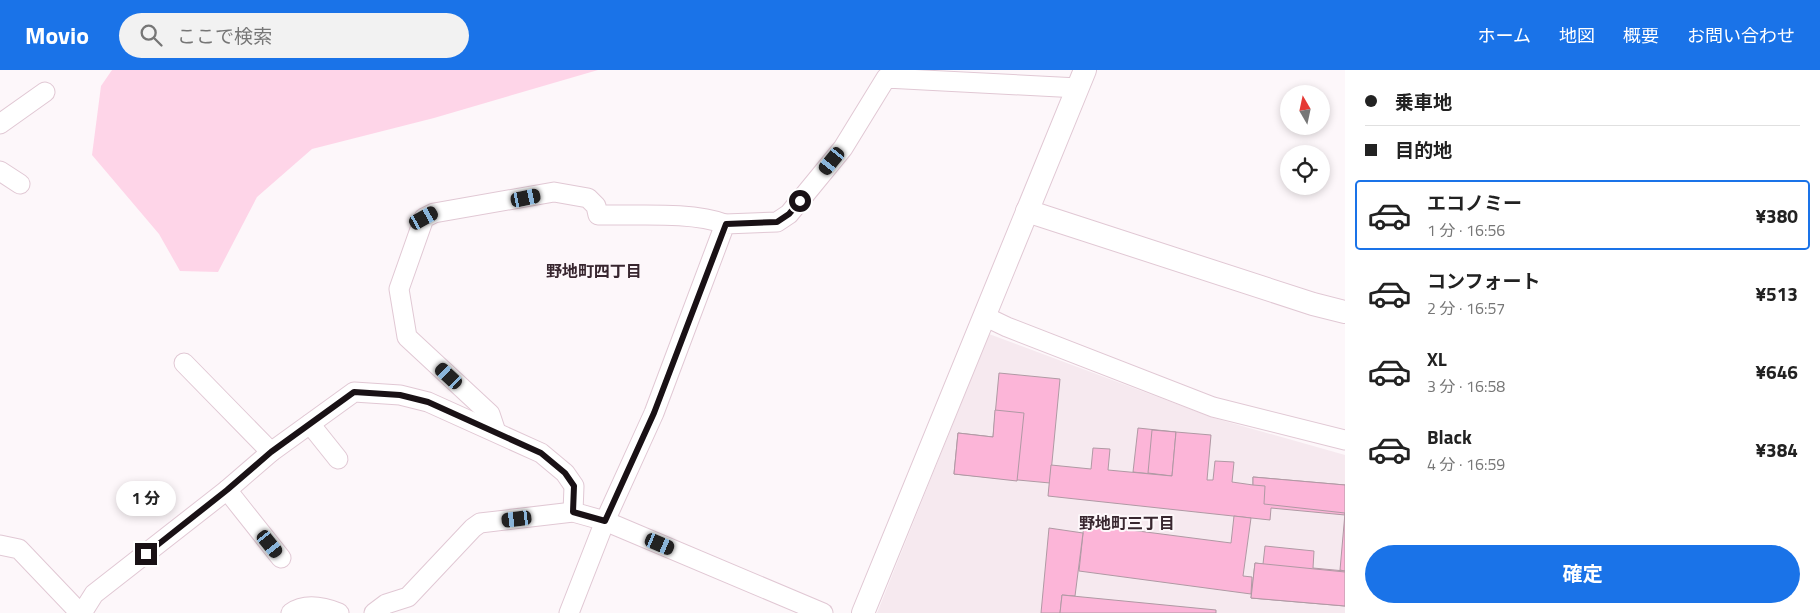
<!DOCTYPE html>
<html lang="ja">
<meta charset="utf-8">
<style>
body{margin:0;font-family:"Titillium Web","Noto Sans JP",sans-serif;background:#f2f2f2;color:#222;height:100vh;display:flex;flex-direction:column;font-size:19px;white-space:nowrap}
*{box-sizing:border-box;margin:0}
p{font-size:16px;color:#767676}
.icon{flex:none;width:28px;height:28px;fill:none;stroke:currentColor;stroke-width:2;stroke-linecap:round;stroke-linejoin:round}
.map{position:relative;flex:1;overflow:hidden}
.side{display:flex;flex-direction:column;background:#fff;width:475px}
.side>*{flex:none}
.top-card{display:grid;align-content:center;height:110px;padding:0 20px;background:#fff}
.needle{width:32px;rotate:351deg}
.buttons{position:absolute;left:1280px;top:15px;display:grid;gap:10px}
.buttons a{display:grid;place-items:center;width:50px;height:50px;border-radius:50%;background:#fff;box-shadow:0 2px 8px #0003;font-size:25px}
.end{position:absolute;width:22px;height:22px;margin:-11px;border:6px solid #191115;background:#fff;box-shadow:0 0 0 2px #fff}
.from{border-radius:50%}
.bubble{position:absolute;height:35px;border-radius:18px;background:#fff;box-shadow:0 2px 8px #0003;font-size:16px;font-weight:700;line-height:35px;text-align:center}
.car{position:absolute;width:15px;height:30px;margin:-15px -8px;border-radius:6px;box-shadow:0 0 4px 1px #0007;background:linear-gradient(#222 24%,#8ab4d8 0 40%,#222 0 76%,#8ab4d8 0 86%,#222 0)}
.top-card b{display:flex;align-items:center;gap:18px;height:48px;font-size:19px}
.top-card b+b{border-top:1px solid #e0e0e0}
.top-card i{width:12px;height:12px;background:#222}
ul{padding:0;list-style:none}
li{display:flex;align-items:center;gap:15px;height:70px;margin:0 10px 8px;padding:0 10px;border:2px solid transparent;border-radius:5px}
li div{flex:1}
li b{display:block;font-size:19px}
li em{font-style:normal;font-weight:700}
li.on{border-color:#1a73e8}
li>.icon{width:45px;height:45px;stroke-width:1.5}
.button{display:flex;gap:10px;margin-top:auto;padding:10px 20px}
.button a{flex:1;height:58px;border-radius:30px;background:#1a73e8;color:#fff;font-size:20px;font-weight:700;line-height:58px;text-align:center}
header{display:flex;align-items:center;gap:30px;box-sizing:border-box;height:70px;padding:0 25px;background:#1a73e8;color:#fff}
header strong{font-size:24px}
nav{display:flex;gap:28px;margin-inline-start:auto;font-size:18px}
.search{width:350px;height:45px;background:#f2f2f2;display:flex;align-items:center;gap:12px;box-sizing:border-box;padding:0 18px;border-radius:28px;color:#767676;font-size:19px}
main{display:flex;flex:1;min-height:0}
.map>svg:first-child{display:block}
.built{fill:#f6e9ef}
.green{fill:#fed5e8}
.building{fill:#fcb5d8;stroke:#b099a4}
.lines{fill:none;stroke-linecap:round;stroke-linejoin:round}
.minor-casing{stroke:#e1c8d4;stroke-width:21}
.tertiary-casing{stroke:#e1c8d4;stroke-width:24}
.minor{stroke:#fff;stroke-width:19}
.tertiary{stroke:#fff;stroke-width:22}
.route{stroke:#191115;stroke-width:6}
.labels{text-anchor:middle;stroke-width:4;stroke-linejoin:round;paint-order:stroke}
.neighbourhood-label{font-size:16px;font-weight:bold;fill:#38262f;stroke:#fdf7fa}
</style>
<header>
<strong>Movio</strong>
<div class="search"><svg class="icon" aria-label="search" viewBox="0 0 24 24"><circle cx="10" cy="10" r="6"/><path d="M15 15l6 6"/></svg>ここで検索</div>
<nav><a>ホーム</a><a>地図</a><a>概要</a><a>お問い合わせ</a></nav>
</header>
<main>
<div class="map">
<svg width="1345" height="543" viewBox="0 0 1345 543">
<rect width="100%" height="100%" fill="#fdf7fa"/>
<polygon class="built" points="989,264 1214,348 1345,385 1345,543 877,543"/>
<polygon class="green" points="112,0 598,0 434,48 312,79 257,127 218,202 180,201 159,164 92,85 101,16"/>
<g class="building">
<polygon points="999,303 1060,309 1050,413 954,404 958,363 993,367"/>
<polygon points="995,340 1024,343 1017,411 954,404 958,363 993,367"/>
<polygon points="1138,358 1176,362 1172,406 1133,402"/>
<polygon points="1152,360 1176,362 1172,406 1148,403"/>
<polygon points="1176,362 1211,365 1207,410 1213,410 1215,391 1234,392 1232,412 1253,415 1253,407 1345,415 1345,445 1271,438 1270,450 1048,426 1051,395 1091,399 1093,378 1110,379 1108,400 1172,406"/>
<polygon points="1253,407 1345,415 1345,443 1264,434 1265,416 1253,415"/>
<polygon points="1345,443 1345,501 1340,500"/>
<polygon points="1234,446 1251,448 1243,506 1252,507 1251,524 1079,501 1084,454 1231,473"/>
<polygon points="1049,458 1083,463 1075,526 1062,525 1060,543 1041,543"/>
<polygon points="1265,476 1314,481 1313,498 1345,501 1345,536 1251,528 1255,493 1263,494"/>
<polygon points="1255,493 1345,502 1345,536 1251,528"/>
<polygon points="1062,525 1216,540 1216,543 1060,543"/>
</g>
<g class="lines">
<g class="minor-casing">
<g id="minor">
<polyline points="0,54 45,22"/>
<polyline points="0,101 20,114"/>
<polyline points="984,246 1007,257 1213,337 1345,370"/>
<polyline points="184,293 271,382"/>
<polyline points="310,354 338,389"/>
<path d="M496,362L490,344L407,267L399,219L424,148L434,143L554,122L588,128L596,136L598,145C634,146 692,141 725,154"/>
<polyline points="227,420 281,488"/>
<polyline points="0,475 19,479 80,543"/>
<polyline points="82,543 94,524 227,420 271,382 354,322 400,325 428,332 541,383 565,403 574,416 573,442"/>
<path d="M291,543C305,533 324,537 339,543"/>
<polyline points="374,543 386,534 408,527 473,458 480,453 573,442 605,451 823,543"/>
<polyline points="569,543 605,451 654,343 725,154 777,152 789,144 843,78 886,8 1078,18"/>
</g>
</g>
<g class="tertiary-casing">
<g id="tertiary">
<polyline points="1027,141 1313,234 1345,242"/>
<polyline points="863,543 1085,0"/>
</g>
</g>
<use href="#minor" class="minor"/>
<use href="#tertiary" class="tertiary"/>
</g>
<g class="lines">
<polyline class="route" points="146,484 227,420 271,382 354,322 400,325 428,332 541,383 565,403 574,416 573,442 605,451 654,343 726,154 777,152 789,144 800,131"/>
</g>
<g class="labels">
<g class="neighbourhood-label">
<text x="594" y="207">野地町四丁目</text>
<text x="1127" y="459">野地町三丁目</text>
</g>
</g>
</svg>
<div class="buttons">
<a><svg class="needle" viewBox="-14 -14 28 28"><path d="M0-13l5 13h-10z" fill="#e53935"/><path d="M0 13l5-13h-10z" fill="#767676"/></svg></a>
<a><svg class="icon" aria-label="locate" viewBox="0 0 24 24"><circle cx="12" cy="12" r="6"/><path d="M12 2v4M12 18v4M2 12h4M18 12h4"/></svg></a>
</div>
<i class="end from" style="left:800px;top:131px"></i>
<i class="end" style="left:146px;top:484px"></i>
<div class="bubble" style="left:116px;top:411px;width:60px">1 分</div>
<i class="car" style="left:832px;top:91px;rotate:219deg"></i>
<i class="car" style="left:526px;top:128px;rotate:78deg"></i>
<i class="car" style="left:424px;top:148px;rotate:61deg"></i>
<i class="car" style="left:449px;top:306px;rotate:313deg"></i>
<i class="car" style="left:517px;top:449px;rotate:263deg"></i>
<i class="car" style="left:270px;top:474px;rotate:141deg"></i>
<i class="car" style="left:660px;top:474px;rotate:113deg"></i>
</div>
<section class="side">
<div class="top-card">
<b><i class="from"></i>乗車地</b>
<b><i></i>目的地</b>
</div>
<ul>
<li class="on"><svg class="icon" aria-label="car" viewBox="0 0 24 24"><path d="M5 17H2v-5l4-1 3-4h7l3 4 3 1v5h-3M9 17h6M6 11h13"/><circle cx="7" cy="17" r="2"/><circle cx="17" cy="17" r="2"/></svg><div><b>エコノミー</b><p>1 分 · 16:56</p></div><em>¥380</em></li>
<li><svg class="icon" aria-label="car" viewBox="0 0 24 24"><path d="M5 17H2v-5l4-1 3-4h7l3 4 3 1v5h-3M9 17h6M6 11h13"/><circle cx="7" cy="17" r="2"/><circle cx="17" cy="17" r="2"/></svg><div><b>コンフォート</b><p>2 分 · 16:57</p></div><em>¥513</em></li>
<li><svg class="icon" aria-label="car" viewBox="0 0 24 24"><path d="M5 17H2v-5l4-1 3-4h7l3 4 3 1v5h-3M9 17h6M6 11h13"/><circle cx="7" cy="17" r="2"/><circle cx="17" cy="17" r="2"/></svg><div><b>XL</b><p>3 分 · 16:58</p></div><em>¥646</em></li>
<li><svg class="icon" aria-label="car" viewBox="0 0 24 24"><path d="M5 17H2v-5l4-1 3-4h7l3 4 3 1v5h-3M9 17h6M6 11h13"/><circle cx="7" cy="17" r="2"/><circle cx="17" cy="17" r="2"/></svg><div><b>Black</b><p>4 分 · 16:59</p></div><em>¥384</em></li>
</ul>
<div class="button"><a>確定</a></div>
</section>
</main>
